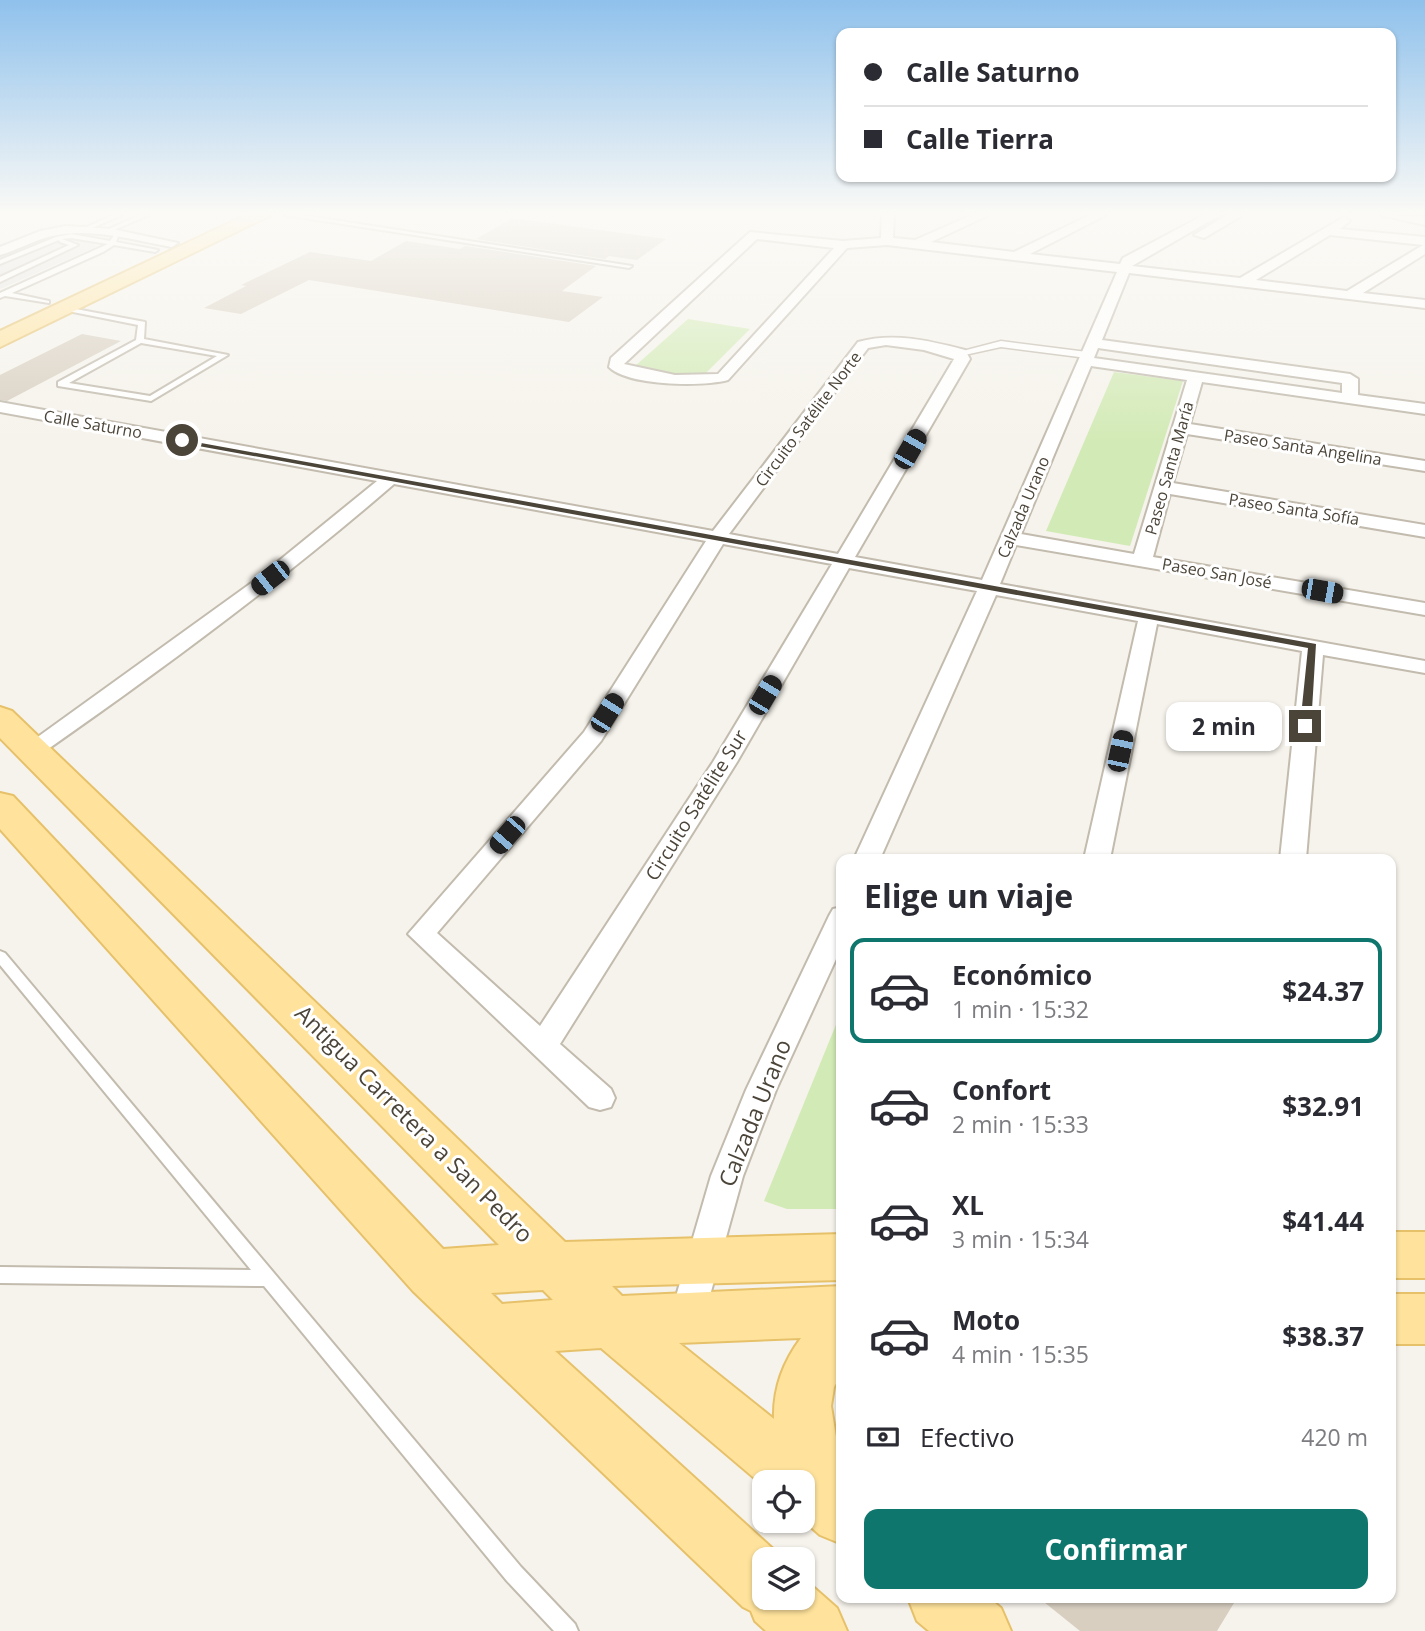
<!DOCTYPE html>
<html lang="es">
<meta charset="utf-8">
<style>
body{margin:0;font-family:"Open Sans",sans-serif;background:#f7f7f7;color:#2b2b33;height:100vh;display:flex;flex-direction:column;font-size:26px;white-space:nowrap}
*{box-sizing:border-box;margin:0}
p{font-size:23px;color:#7c7c81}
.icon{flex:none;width:38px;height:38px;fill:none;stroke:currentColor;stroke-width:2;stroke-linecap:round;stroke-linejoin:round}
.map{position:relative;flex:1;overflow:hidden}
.details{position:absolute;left:836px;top:854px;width:560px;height:749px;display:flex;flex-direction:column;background:#fff;border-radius:14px;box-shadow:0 2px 5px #0004}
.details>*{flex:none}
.top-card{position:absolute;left:836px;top:28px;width:560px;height:154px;border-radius:14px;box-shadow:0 2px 5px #0004;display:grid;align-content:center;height:154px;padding:0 28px;background:#fff}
.fabs{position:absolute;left:752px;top:1470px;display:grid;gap:14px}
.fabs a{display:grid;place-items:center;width:63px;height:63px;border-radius:14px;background:#fff;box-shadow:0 2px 5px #0004;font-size:35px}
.end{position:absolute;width:32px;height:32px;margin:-16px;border:9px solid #4b4439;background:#fff;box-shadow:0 0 0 4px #fff}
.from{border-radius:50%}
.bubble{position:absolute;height:49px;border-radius:14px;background:#fff;box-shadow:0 2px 5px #0004;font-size:23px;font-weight:700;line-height:49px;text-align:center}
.car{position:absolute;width:21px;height:42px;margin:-21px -10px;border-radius:9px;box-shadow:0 0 5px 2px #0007;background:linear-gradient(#222 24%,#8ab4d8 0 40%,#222 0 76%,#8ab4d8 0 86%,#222 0)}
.top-card b{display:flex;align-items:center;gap:24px;height:66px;font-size:26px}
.top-card b+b{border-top:2px solid #e1e1e2}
.top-card i{width:18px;height:18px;background:#2b2b33}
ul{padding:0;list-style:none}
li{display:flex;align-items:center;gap:21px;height:105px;margin:0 14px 10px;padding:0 14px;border:4px solid transparent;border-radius:14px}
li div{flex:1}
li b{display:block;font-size:26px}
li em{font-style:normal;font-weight:700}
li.current{border-color:#0f766e}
li>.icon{width:63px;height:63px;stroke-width:1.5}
h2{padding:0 28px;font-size:32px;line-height:84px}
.pay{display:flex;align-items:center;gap:18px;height:77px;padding:0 28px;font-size:26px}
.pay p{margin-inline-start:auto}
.button{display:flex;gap:14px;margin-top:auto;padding:14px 28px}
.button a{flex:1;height:80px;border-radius:14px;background:#0f766e;color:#fff;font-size:28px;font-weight:700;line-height:80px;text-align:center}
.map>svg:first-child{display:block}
.green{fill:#d2eab5}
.parking{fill:#e5e3e0}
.building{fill:#d8cfc1}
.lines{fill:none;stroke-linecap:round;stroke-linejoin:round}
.service-casing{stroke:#c2bbae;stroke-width:4}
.pedestrian-casing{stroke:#c2bbae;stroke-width:3}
.minor-casing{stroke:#c2bbae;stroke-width:4}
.primary-casing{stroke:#e6c16a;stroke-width:4}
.service{fill:#fff;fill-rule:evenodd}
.pedestrian{fill:#fff;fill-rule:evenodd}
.minor{fill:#fff;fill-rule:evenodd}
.primary{fill:#ffe39c;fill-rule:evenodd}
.route{fill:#4b4439}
.labels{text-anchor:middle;stroke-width:6;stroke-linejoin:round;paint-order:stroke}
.far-street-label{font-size:16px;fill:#4b4439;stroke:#fff}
.street-label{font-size:19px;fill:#4b4439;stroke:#fff}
.near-street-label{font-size:23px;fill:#4b4439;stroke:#fff}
</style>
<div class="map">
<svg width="1425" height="1631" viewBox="0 0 1425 1631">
<rect width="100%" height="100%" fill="#f6f3ec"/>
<g class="green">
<polygon points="688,319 750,329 701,378 634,367"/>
<polygon points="1114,372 1183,381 1130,546 1046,531"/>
<polygon points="842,1010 842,1209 787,1209 764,1201"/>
</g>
<polygon class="parking" points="72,234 98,246 0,289 0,256 51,236"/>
<g class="building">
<polygon points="512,218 666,239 637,260 609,256 605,259 476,239"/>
<polygon points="406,241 460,249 465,246 596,266 562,291 603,297 569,322 309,280 241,314 204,308 246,286 241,285 310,252 371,261"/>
<polygon points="82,334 121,341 7,401 0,400 0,375"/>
<polygon points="1039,1598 1237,1598 1217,1631 1080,1631"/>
</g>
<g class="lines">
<g class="service-casing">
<g id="service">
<polygon points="113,215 122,215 85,231 80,230"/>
<polygon points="140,215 149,215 107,233 102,232"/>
<polygon points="284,215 301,215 632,266 629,268"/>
<polygon points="71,234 110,241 115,234 118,236 116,242 158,250 155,252 114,245 103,252 12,293 49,301 49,303 5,296 0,298 0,293 108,244 71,238 62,239 78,245 0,282 0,277 69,245 60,242 59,240 0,264 0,260 56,237"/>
<path d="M65,307L145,322L144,339L228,355L151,401L58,386V382L136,340L138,325L63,310V308ZM141,343L217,356L150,396L69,383Z"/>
<polygon points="0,951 5,953 521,1567 575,1624 578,1631 554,1631 507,1581 264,1286 0,1283 0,1267 251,1270 0,965"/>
</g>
</g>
<g class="pedestrian-casing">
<polygon id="pedestrian" points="1001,341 1087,352 1092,355 1087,358 1001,347 960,356 955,353"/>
</g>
<g class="minor-casing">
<g id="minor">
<path d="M882,215H894L893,238L915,240L972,215H989L931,242L1014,252L1090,215H1106L1030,254L1120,264L1123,258L1204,215H1220L1132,266L1240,278L1344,217L1350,221L1340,229L1425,237V254L1363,293L1425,300V308L1129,273L1102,340L1350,374L1358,379V395L1425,404V414L1202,382L1190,424L1425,461V471L1187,434L1173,483L1425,525V537L1170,494L1153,557L1425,603V615L1016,545L1000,584L1425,661V673L1323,655L1306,859H1280L1302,651L1157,624L1110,859H1084L1138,621L996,595L880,859H854L977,591L849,568L737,762L560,1044L611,1089L615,1098L611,1107L600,1110L589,1107L408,934L584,732L706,541L394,484C282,581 163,669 41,754H25L21,749L254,581L377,481L0,412V402L713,531L858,342C894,332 930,341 965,350L970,359L855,557L982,580L1117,272L887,245L847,248L728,380C703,387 628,386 609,367L611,358L750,232L843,241L881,238ZM1330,235L1423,245L1347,291L1256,280ZM757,239L834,248L718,374L675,375L624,364ZM886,345L924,350L954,359L838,554L729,534L868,348ZM1098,348L1342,383V393L1094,358ZM1091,366L1187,380L1134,554L1021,534ZM723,544L832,564L713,762L540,1026L437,933L601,741Z"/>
<polygon points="1227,215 1243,215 1204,238 1194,235"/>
<polygon points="1381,215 1425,217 1425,225"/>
<path d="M66,226L112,229L178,243L172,247C133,240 91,227 52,236C34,240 18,250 0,255V247L40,231Z"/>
<polygon points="842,907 842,946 776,1090 743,1176 704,1317 699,1328 687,1333 675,1328 670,1317 711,1176 746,1090 829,916 833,909"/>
</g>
</g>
<g class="primary-casing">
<g id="primary">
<polygon points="246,215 271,215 0,347 0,331"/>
<path d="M0,707L12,711L565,1242L842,1234V1280L612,1286L622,1296L842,1286V1373L834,1387L831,1406L842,1474V1544L820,1535L803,1520V1482H765V1487L601,1348L555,1351L784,1559H765V1598H803V1578L837,1608L847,1631H766L755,1621L751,1611L743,1607L413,1291L0,829V793L13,796L443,1249L499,1245L0,738ZM543,1290L553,1300L502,1304L491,1293ZM801,1338C783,1362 773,1389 774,1419L679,1343Z"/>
<rect x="1391" y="1232" width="34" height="46"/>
<rect x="1391" y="1294" width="34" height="50"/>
<polygon points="908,1598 989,1598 1001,1608 1011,1631 929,1631 917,1621"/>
</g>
</g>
<use href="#service" class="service"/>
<use href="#pedestrian" class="pedestrian"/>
<use href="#minor" class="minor"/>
<use href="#primary" class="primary"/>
</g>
<linearGradient id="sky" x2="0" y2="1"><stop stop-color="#8fc1ec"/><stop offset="0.48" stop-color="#fbfaf6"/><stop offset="1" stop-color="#fbfaf6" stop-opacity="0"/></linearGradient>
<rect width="1425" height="444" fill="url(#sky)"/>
<polygon class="route" points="179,439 1316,644 1311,726 1305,729 1300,726 1308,648 182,443"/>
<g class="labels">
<g class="far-street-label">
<text transform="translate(808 419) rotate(-53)" y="6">Circuito Satélite Norte</text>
<text transform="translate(93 424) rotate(10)" y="6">Calle Saturno</text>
<text transform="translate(1303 447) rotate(9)" y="6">Paseo Santa Angelina</text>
<text transform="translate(1169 468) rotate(-74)" y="6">Paseo Santa María</text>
<text transform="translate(1023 507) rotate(-67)" y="6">Calzada Urano</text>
<text transform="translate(1294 509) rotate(9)" y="6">Paseo Santa Sofía</text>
<text transform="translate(1217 573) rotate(10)" y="6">Paseo San José</text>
</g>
<g class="street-label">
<text transform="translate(696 805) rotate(-58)" y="7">Circuito Satélite Sur</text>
</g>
<g class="near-street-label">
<text transform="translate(755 1113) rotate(-68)" y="8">Calzada Urano</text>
<text transform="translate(414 1124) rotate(45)" y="8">Antigua Carretera a San Pedro</text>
</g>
</g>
</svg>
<div class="fabs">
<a><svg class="icon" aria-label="locate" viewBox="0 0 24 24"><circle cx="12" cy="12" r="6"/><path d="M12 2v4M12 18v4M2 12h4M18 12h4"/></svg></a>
<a><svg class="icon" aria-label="layers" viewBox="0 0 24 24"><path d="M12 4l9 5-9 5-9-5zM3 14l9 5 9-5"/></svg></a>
</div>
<i class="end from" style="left:182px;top:440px"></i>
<i class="end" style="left:1305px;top:726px"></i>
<div class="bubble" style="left:1166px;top:702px;width:116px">2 min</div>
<i class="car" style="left:910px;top:449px;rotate:30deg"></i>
<i class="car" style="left:270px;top:578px;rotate:232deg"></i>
<i class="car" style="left:1322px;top:591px;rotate:100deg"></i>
<i class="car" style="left:765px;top:695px;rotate:31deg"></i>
<i class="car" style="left:607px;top:713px;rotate:32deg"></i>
<i class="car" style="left:1120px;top:751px;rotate:12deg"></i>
<i class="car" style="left:507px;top:835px;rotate:221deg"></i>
<div class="top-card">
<b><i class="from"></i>Calle Saturno</b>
<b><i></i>Calle Tierra</b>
</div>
<section class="details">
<h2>Elige un viaje</h2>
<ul>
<li class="current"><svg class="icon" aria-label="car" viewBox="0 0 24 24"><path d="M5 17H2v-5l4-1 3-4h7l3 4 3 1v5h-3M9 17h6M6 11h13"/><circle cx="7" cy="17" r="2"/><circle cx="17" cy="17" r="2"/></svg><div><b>Económico</b><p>1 min · 15:32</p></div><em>$24.37</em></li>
<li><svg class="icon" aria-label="car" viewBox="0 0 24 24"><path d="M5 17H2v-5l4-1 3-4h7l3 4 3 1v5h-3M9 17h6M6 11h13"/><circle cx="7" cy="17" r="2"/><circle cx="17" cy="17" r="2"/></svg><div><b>Confort</b><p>2 min · 15:33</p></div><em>$32.91</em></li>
<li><svg class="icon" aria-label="car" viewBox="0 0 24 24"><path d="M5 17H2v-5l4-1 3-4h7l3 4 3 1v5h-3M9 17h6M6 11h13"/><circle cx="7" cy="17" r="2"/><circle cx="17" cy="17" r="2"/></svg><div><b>XL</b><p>3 min · 15:34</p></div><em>$41.44</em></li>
<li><svg class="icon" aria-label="car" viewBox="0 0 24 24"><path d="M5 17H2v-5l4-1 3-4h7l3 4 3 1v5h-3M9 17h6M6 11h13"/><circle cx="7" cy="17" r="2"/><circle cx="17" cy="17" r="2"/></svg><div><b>Moto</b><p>4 min · 15:35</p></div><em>$38.37</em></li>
</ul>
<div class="pay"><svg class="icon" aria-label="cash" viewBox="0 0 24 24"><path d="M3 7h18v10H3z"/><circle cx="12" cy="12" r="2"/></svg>Efectivo<p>420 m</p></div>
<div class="button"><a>Confirmar</a></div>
</section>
</div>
